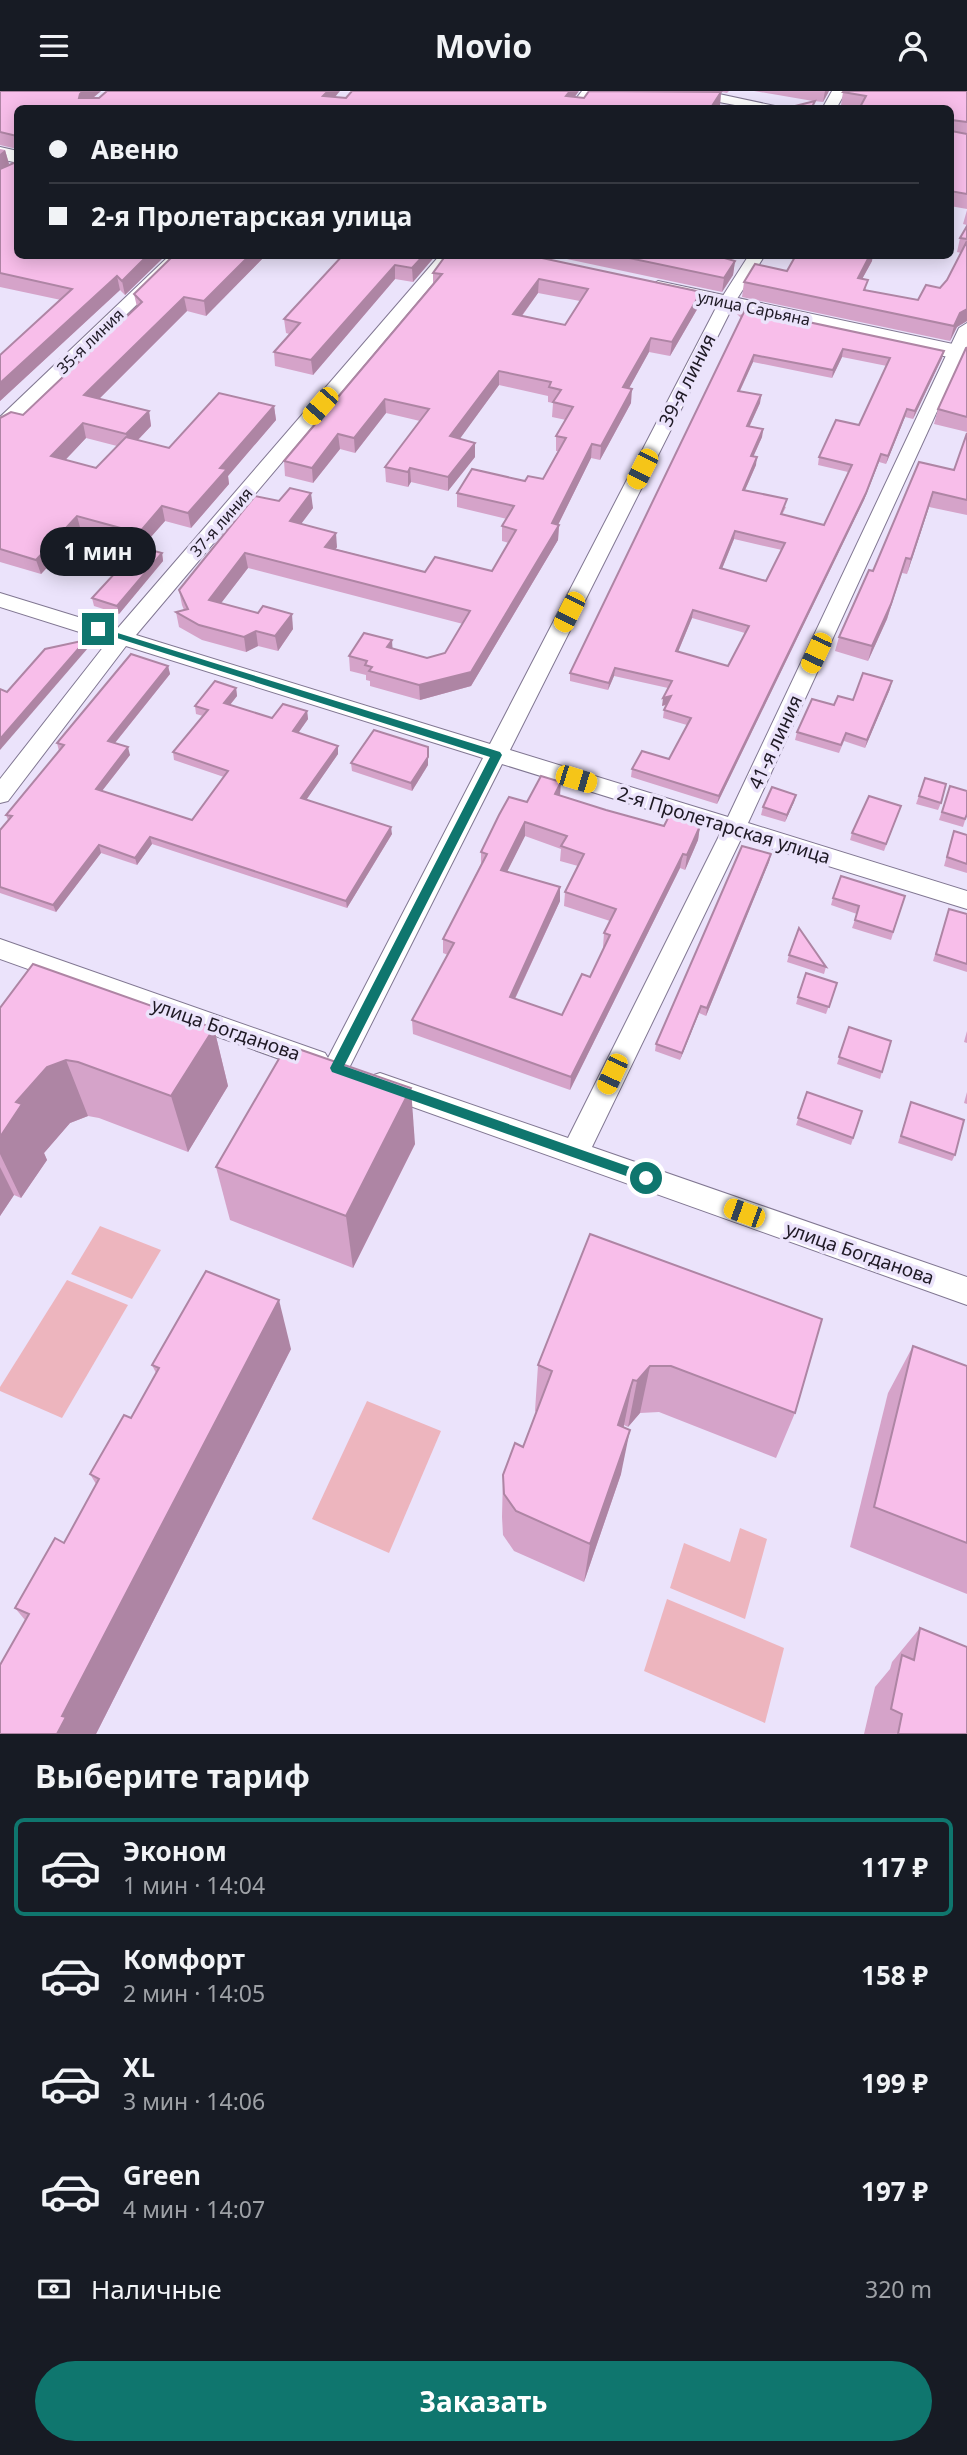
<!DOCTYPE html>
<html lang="ru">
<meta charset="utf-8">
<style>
body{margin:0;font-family:"Noto Sans",sans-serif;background:#20242c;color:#f1f3f6;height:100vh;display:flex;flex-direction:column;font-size:26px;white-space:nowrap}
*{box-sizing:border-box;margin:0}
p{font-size:23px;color:#9ea1a6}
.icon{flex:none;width:38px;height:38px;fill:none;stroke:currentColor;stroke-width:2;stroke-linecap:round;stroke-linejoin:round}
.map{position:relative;height:1643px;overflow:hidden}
.drawer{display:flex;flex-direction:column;background:#171b24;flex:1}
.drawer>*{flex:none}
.banner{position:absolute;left:14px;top:14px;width:940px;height:154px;border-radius:10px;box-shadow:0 4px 18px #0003;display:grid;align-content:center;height:154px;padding:0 35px;background:#171b24}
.end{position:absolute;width:32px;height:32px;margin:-16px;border:9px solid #0f766e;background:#fff;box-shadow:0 0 0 4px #fff}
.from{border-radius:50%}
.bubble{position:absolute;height:49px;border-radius:24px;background:#171b24;box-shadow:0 4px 18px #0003;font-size:23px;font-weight:700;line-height:49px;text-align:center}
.car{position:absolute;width:21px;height:42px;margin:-21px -10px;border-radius:9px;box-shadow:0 0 5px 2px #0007;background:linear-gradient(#f5c518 24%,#345 0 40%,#f5c518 0 76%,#345 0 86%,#f5c518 0)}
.banner b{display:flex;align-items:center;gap:24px;height:66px;font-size:26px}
.banner b+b{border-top:2px solid #363941}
.banner i{width:18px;height:18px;background:#f1f3f6}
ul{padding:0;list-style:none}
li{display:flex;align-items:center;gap:21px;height:98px;margin:0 14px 10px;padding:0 21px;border:4px solid transparent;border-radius:10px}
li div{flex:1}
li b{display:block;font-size:26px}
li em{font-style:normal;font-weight:700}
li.on{border-color:#0f766e}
li>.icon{width:63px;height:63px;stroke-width:1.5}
h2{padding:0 35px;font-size:32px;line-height:84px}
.pay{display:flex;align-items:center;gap:18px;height:77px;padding:0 35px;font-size:26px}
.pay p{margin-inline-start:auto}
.button{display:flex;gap:14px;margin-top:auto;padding:14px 35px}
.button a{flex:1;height:80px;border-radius:42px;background:#0f766e;color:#fff;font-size:28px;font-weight:700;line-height:80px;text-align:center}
header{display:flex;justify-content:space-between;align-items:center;height:91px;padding:0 35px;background:#171b24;font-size:32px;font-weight:700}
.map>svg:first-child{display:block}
.green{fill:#edb5be}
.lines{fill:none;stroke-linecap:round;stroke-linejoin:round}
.street-casing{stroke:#817792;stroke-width:2}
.secondary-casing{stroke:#817792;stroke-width:2}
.street{fill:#fff;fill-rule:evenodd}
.secondary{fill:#fff;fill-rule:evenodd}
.wall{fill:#d5a3c9;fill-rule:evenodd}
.shaded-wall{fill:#ae85a4}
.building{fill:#f8beea;stroke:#ae85a4;stroke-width:2;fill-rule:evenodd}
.route{fill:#0f766e}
.labels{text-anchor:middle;stroke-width:7;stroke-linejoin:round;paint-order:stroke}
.far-street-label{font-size:16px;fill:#1e1924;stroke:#ebe3fb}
.street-label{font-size:19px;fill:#1e1924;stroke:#ebe3fb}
</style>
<header><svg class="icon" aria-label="menu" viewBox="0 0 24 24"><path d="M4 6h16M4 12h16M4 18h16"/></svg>Movio<svg class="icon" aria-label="person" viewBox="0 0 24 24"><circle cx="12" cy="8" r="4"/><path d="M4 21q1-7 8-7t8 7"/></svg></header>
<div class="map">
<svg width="967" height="1643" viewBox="0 0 967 1643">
<rect width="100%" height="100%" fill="#ebe3fb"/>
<g class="green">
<polygon points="100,1135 161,1159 132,1208 71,1183"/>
<polygon points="67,1189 128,1214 62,1327 0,1300 0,1296"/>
<polygon points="367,1310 441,1340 389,1462 312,1428"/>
<polygon points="740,1437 767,1448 745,1528 670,1497 684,1452 730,1471"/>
<polygon points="667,1508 784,1557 765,1632 644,1580"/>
</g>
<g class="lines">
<g class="street-casing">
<g id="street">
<polygon points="582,0 596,0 583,18 568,18"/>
<polygon points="675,0 705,0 789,18 756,18 682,4"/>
<polygon points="832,0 846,0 836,18 822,18"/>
<polygon points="170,164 188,164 6,340 0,341 0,326"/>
<polygon points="440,164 457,164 136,544 490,653 719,211 749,164 765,164 735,211 510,659 728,726 959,237 967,232 967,255 748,732 967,800 967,818 741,748 592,1056 967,1186 967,1214 371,1001 367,993 371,985 380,982 568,1047 721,741 502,673 345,985 336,988 327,985 323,978 316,981 0,868 0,848 325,962 328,967 483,667 126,555 8,710 0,712 0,688 108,550 0,516 0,502 117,538"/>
</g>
</g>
<g class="secondary-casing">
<g id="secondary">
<polygon points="0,56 18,60 18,72 0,68"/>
<polygon points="658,190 967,256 967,270 650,202 647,197"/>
</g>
</g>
<use href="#street" class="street"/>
<use href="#secondary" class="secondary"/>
</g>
<g class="wall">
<polygon points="0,0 101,0 93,7 335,6 346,7 574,6 584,7 589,0 729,0 727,2 721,1 720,14 18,18 166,164 125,204 120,199 0,310 0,264 61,209 0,196 0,58 5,59 9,73 5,76 16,71 17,58 0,54"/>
<polygon points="754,0 829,0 823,11 814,10 813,18 783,18 813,10"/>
<polygon points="967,0 967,118 950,115 950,18 859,18 841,14 843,1"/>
<polygon points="967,119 967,134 963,133"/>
<polygon points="967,135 967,230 957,236 950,250 742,206 744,191 787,180 872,170 862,188 866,199 918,209 940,197 947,189 961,162 957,161 960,147"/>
<path d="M266,164L206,225L187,220L99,308L149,320L151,335L138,349L169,357L274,315L276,329L228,385L229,393L191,437L165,430L142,456L81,440L41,483L0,471V327L23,324L137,216L134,203ZM86,347L117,355L96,377L65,369Z"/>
<polygon points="333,164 436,164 413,191 395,188 313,284 275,275 274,261 289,243 286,242 284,228 342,166"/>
<path d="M446,164L701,201L699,215L670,265L649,261L629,297L631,312L600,369L591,367L558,434H559L558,449L471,595L420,609L370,595V590L366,589V584L350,580L349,565L392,558L427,567L445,562L463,533L248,477L221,512L293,538L278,560L258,555L246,561L202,549L179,536L176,521L184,519L182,514L179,499L279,410L313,417L301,433L337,456L336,458L425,481L492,480L509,452L502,450V435L507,428L457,416V402L543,388L558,360H556V345L566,329L552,326L553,312L548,311V305L499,294L459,348L475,366L448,400L411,391L408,396L386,391L385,376L420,330L386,322L355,362L340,358L313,392L285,385L284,370L433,193V182ZM538,202L580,210L565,234L522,225Z"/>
<polygon points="548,164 733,164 731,169 735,170 733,184 722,201"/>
<path d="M738,216L944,260L942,267L913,328L905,326L886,373L879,371L864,409L717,713L631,686L632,678L669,668L687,634L663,627L664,619L667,614L662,615L668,597L614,585L608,599L570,590V582L741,227L737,223ZM842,266L887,275L859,334L819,366L818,374L848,381L824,434L782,424L786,416L745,399L756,374L753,366L762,346L763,338L749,336L760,312L761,304L740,300L753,271L832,287ZM734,448L782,459L766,490L722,478ZM692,527L745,542L728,575L678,561Z"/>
<polygon points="967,257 967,341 934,333 938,318"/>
<polygon points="967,342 967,424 929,416 907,483 902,482 887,528 868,570 835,560 839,546 873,480 919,371 954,379"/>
<polygon points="162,462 163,470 119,523 94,515 92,507"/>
<polygon points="168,575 170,583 115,652 130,664 102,700 192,729 224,686 174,669 173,661 203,625 196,623 195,615 236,597 237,605 230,614 272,627 307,620 308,628 298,642 338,663 306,709 392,743 347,817 152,753 137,774 101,762 56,821 0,802 0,739 8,729 6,724 59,660 57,652"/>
<polygon points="890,598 865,657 844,650 839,662 795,649 797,641 834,614"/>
<polygon points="428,656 428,674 412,700 352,680 351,672"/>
<polygon points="925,687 941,712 938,719 916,713"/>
<polygon points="950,695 967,723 963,736 939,729"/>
<path d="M560,704L606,719L664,735H700L698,749L685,779L680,777L570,999L413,943L412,929L448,864L443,862V848L481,773V761L527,711ZM525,745L561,758L560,770L578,775L565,801L564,815L610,830L604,842L603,856H604L590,886L562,924L515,908L560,810L507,780Z"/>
<polygon points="796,704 794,711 785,731 761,724 763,716"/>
<polygon points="901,715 884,760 850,749 852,742"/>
<polygon points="967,744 967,782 944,775 951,749"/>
<polygon points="771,763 769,771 706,925 699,922 680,969 655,960 656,953"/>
<polygon points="905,805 891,849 852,837 857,823 831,814 833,807"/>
<polygon points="949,818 967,823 967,881 933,870"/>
<polygon points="789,864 826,876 824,883 787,871"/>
<polygon points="837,892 826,923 796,913 798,906"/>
<polygon points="0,917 214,937 228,995 188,1061 99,1027 88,1025 70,1032 44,1062 47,1069 21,1107 14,1104 0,1125"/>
<polygon points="849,936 882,981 880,988 837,973"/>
<polygon points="967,940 967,952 964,951"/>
<polygon points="807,1001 862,1020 851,1054 796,1034"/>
<polygon points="967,1001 967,1013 964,1012"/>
<polygon points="911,1011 955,1064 952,1070 898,1052"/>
<polygon points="415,1053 353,1177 230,1129 216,1076"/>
<polygon points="590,1143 795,1322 776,1367 659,1321 640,1322 628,1336 624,1334 624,1337 621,1383 584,1491 514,1460 503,1444 502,1426 503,1384 523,1356 536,1321 535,1320 538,1274"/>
<polygon points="913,1255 967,1275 967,1503 850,1456 888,1302"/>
<polygon points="291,1258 96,1643 0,1643 25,1529 15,1517 64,1452 96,1393 90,1383 131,1327 156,1282 152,1274"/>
<polygon points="920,1537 967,1643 864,1643 875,1596 890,1578 892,1571"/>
</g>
<g class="shaded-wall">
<polygon points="83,0 101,0 82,16 79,7 80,3"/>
<polygon points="328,0 340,0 325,18 323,5"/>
<polygon points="570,0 579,0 566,18 566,5"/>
<polygon points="825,0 829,0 823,11"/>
<polygon points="721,1 720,14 717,18 710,18"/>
<polygon points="5,59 9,73 0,79 0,63"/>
<polygon points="148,164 166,164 125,204 122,190"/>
<polygon points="250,164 266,164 206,225 204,210"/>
<polygon points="424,164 436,164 413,191 412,177"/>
<polygon points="726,164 733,164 722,181 724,167"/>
<polygon points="870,164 873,164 872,170 855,201 858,187"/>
<polygon points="735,170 733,184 722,201 724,187"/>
<polygon points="395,174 395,188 313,284 311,269"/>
<polygon points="117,185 120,199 0,310 0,292"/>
<polygon points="539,188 538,202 512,238 513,223"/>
<polygon points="701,201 699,215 670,265 672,251"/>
<polygon points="184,206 187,220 88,319 84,304"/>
<polygon points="967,218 967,230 957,236 950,250 954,235 960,222"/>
<polygon points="651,247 649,261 622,310 623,296"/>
<polygon points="843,258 842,266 832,287 833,279"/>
<polygon points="944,260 942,267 913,328 915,320"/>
<polygon points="754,264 753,271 736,308 738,300"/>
<polygon points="499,280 499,294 451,360 450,345"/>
<polygon points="632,298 631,312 600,369 601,355"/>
<polygon points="761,304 760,312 746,343 747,335"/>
<polygon points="385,308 386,322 355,362 354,347"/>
<polygon points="274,315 276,329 228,385 229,393 191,437 188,422 220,377"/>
<polygon points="907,318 905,326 886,373 888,365"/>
<polygon points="149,320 151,335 129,358 126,343"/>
<polygon points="83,332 86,347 55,380 51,365"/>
<polygon points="763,338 762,346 750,373 751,365"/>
<polygon points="338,343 340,358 313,392 312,377"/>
<polygon points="475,352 475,366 448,400 448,386"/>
<polygon points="592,353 591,367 553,444 559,434 558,449 471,595 420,609 419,594 552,432"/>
<polygon points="881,363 879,371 864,409 717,713 719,705"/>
<polygon points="757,366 756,374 742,406 743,399"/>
<polygon points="410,377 411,391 408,396 408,381"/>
<polygon points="933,401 929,416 907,483 911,468"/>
<polygon points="311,402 313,417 292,445 290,430"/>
<polygon points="162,415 165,430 142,456 139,442"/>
<polygon points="77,425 81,440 41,483 36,469"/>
<polygon points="735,440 734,448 719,485 720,477"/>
<polygon points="336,442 337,456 327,470 325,456"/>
<polygon points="162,462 163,470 119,523 117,515"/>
<polygon points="245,462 248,477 212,524 209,509"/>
<polygon points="906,467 887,528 868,570 872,555"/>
<polygon points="693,519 692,527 675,568 676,560"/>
<polygon points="292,523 293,538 278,560 275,545"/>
<polygon points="256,540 258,555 246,561 244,546"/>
<polygon points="86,549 88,557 0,659 0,648"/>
<polygon points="392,549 393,564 387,556"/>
<polygon points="168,575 170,583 110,658 108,650"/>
<polygon points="615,577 614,585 608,599 609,592"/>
<polygon points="892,590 890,598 865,657 867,649"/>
<polygon points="236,597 237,605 225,620 224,612"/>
<polygon points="671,605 670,612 662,615 663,607"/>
<polygon points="307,620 308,628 294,648 293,640"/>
<polygon points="338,655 338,663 302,715 301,707"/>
<polygon points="128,656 130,664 98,705 96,698"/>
<polygon points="428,666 428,674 412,700 411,692"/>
<polygon points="561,691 560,705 555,703"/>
<polygon points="796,704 794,711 785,731 787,724"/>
<polygon points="525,731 525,745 501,793 501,779"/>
<polygon points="700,735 698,749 685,779 687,764"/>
<polygon points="391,736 392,743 347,817 346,810"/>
<polygon points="150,746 152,753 137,774 135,767"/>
<polygon points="99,754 101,762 56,821 53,814"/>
<polygon points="683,763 680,777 570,999 571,986"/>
<polygon points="771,763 769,771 706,925 707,917"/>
<polygon points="560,796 560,810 509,920 510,906"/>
<polygon points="701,915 699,922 680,969 682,962"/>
<polygon points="214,937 228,995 188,1061 171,1005"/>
<polygon points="66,969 88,1025 70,1032 44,1062 47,1069 21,1107 0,1063 0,1046 16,1011 47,976"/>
<polygon points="411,997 415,1053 353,1177 346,1125"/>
<polygon points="0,1076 14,1104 0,1125"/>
<polygon points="279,1209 291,1258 96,1643 57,1643 62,1625"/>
<polygon points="650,1275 640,1322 628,1336 637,1290"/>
<polygon points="633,1289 624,1334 609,1378 618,1334"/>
<polygon points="630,1339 621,1383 584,1491 590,1453"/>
</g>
<g class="building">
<polygon points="0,0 83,0 80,3 79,7 99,7 107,0 328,0 323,5 346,7 352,0 570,0 566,5 584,7 589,0 721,1 710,18 18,18 18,164 148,164 122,190 117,185 0,292 0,264 72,198 0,182 0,78 16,71 17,45 0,41"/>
<polygon points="844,0 967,0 967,31 951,29 951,40 967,43 967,103 950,100 950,66 952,63 950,62 950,18 859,18 866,5 843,1"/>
<polygon points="815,10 811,18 783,18"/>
<polygon points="967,135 967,148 960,147"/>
<polygon points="967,150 967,218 960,222 954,235 744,191 755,173 787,180 796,164 870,164 858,187 868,189 864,199 918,209 926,194 940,197 947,189"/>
<polygon points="174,164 250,164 204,210 184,206 84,304 149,320 126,343 83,332 51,365 96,377 126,346 169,357 219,302 274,315 220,377 227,378 188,422 162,415 139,442 77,425 36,469 0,458 0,327 11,321 23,324 142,211 134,203"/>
<polygon points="343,164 424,164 412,177 395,174 311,269 274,261 300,232 284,228"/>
<path d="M446,164H528L701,201L672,251L651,247L623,296L632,298L601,355L592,353L552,432L559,434L471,581L419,594L369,580L372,576L365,574L367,570L349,565L364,542L392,549L387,556L427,567L445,562L470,520L245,462L209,509L258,522L263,515L292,523L275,545L256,540L244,546L199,534L176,521L188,518L179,499L255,405L279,410L290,397L311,402L290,430L336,442L325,456L425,481L435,466L492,480L516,439L502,435L514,415L457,402L472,378L525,390L528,385L543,388L566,347L556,345L573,316L553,311L561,299L549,296L551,291L499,280L450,345L475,352L448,386L410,377L408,381L385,376L429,318L385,308L354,347L338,343L312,377L284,370L442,183L433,182ZM539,188L588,198L565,234L513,223Z"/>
<polygon points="615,164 726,164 724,167 735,170 724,187"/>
<path d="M738,216L944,260L915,320L907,318L888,365L881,363L866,402L719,705L632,678L642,660L669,668L691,627L664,619L671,605L663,607L672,590L615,577L609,592L570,582L744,221ZM843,258L890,267L859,334L836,329L819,366L852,374L824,434L781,423L787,408L743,399L757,366L751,365L763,338L747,335L761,304L738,300L754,264L833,279ZM735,440L785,452L766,490L720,477ZM693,519L749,535L728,575L676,560Z"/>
<polygon points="966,257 967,257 967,326 938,318"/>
<polygon points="967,342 967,409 933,401 911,468 906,467 891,513 872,555 839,546 869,479 873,480 919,371 954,379"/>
<polygon points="139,456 162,462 117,515 92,507"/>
<polygon points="86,549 0,648 0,598 7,601 45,558"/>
<polygon points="131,563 168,575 108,650 128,656 96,698 192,729 228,680 173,661 208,619 195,615 215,590 236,597 224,612 272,627 283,613 307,620 293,640 338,655 301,707 391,736 346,810 150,746 135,767 99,754 53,814 0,796 0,739 12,725 6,724 64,654 57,652"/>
<polygon points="863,582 892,590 867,649 846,642 841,654 797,641 812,608 834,614 838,605 853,609"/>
<polygon points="374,639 428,656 428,666 411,692 351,672"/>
<path d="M541,685L561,691L555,703L606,719L664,735L669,725L700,735L687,764L683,763L571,986L412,929L454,852L443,848L487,763L481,761L499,724L509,706L527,711ZM525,731L567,745L561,755L584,763L565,801L616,818L604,842L610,844L590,886L582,883L562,924L510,906L560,796L501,779Z"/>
<polygon points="925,687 946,693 941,712 919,705"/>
<polygon points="950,695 967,700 967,723 965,728 942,721"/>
<polygon points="772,696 796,704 787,724 763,716"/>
<polygon points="869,705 901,715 886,753 852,742"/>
<polygon points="954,740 967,744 967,773 947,766"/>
<polygon points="742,755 771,763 707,917 701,915 682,962 656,953"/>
<polygon points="841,785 905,805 893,841 855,829 859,815 833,807"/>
<polygon points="949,818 967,823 967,873 936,863"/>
<polygon points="799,837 826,876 789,864"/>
<polygon points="33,873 214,937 171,1005 78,971 66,969 47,976 16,1011 22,1013 0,1046 0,917"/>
<polygon points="806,882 837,892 829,916 798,906"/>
<polygon points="849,936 891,950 882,981 839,966"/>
<polygon points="287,954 411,997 346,1125 216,1076"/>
<polygon points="807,1001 862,1020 853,1047 798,1027"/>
<polygon points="911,1011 964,1029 955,1064 901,1045"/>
<polygon points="590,1143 822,1228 795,1322 671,1275 650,1275 637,1290 633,1289 618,1334 630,1339 590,1453 516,1420 504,1403 503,1384 515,1352 523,1356 552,1280 538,1274"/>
<polygon points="206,1180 279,1209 62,1625 66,1626 57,1643 0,1643 0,1574 29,1523 15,1517 55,1447 64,1452 99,1388 90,1383 124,1324 131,1327 159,1277 152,1274"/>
<polygon points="913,1255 967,1275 967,1452 874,1416"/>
<polygon points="920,1537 967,1556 967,1643 898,1643 902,1623 891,1618 902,1564 914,1569"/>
</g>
<polygon class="route" points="95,535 500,661 502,664 344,975 650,1083 650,1091 646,1092 332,981 330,977 490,666 95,540"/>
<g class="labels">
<g class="far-street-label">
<text transform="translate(754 217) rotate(12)" y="6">улица Сарьяна</text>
<text transform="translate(90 250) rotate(-44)" y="6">35-я линия</text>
<text transform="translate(221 431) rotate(-49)" y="6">37-я линия</text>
</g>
<g class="street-label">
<text transform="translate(687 289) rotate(-63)" y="7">39-я линия</text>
<text transform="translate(775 651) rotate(-65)" y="7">41-я линия</text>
<text transform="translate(724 734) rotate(17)" y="7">2-я Пролетарская улица</text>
<text transform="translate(226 938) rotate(19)" y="7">улица Богданова</text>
<text transform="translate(860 1162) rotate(19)" y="7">улица Богданова</text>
</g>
</g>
</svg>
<i class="end from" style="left:646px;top:1087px"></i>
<i class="end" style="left:98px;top:538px"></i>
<div class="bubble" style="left:40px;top:436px;width:116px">1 мин</div>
<i class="car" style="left:320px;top:315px;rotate:221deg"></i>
<i class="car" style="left:642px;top:378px;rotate:207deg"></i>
<i class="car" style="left:569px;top:521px;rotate:207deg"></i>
<i class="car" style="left:816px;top:562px;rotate:205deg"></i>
<i class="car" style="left:576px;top:688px;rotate:107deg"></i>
<i class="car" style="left:612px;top:983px;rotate:205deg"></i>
<i class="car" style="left:744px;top:1122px;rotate:290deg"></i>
<div class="banner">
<b><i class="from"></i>Авеню</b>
<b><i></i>2-я Пролетарская улица</b>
</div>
</div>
<section class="drawer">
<h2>Выберите тариф</h2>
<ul>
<li class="on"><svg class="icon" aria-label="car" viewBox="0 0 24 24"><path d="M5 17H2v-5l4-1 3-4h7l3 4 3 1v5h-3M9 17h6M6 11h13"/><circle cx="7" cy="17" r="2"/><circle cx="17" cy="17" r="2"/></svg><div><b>Эконом</b><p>1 мин · 14:04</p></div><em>117 ₽</em></li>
<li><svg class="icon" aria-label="car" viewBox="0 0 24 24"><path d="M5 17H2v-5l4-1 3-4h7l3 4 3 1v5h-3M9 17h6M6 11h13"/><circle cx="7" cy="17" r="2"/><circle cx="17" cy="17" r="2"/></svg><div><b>Комфорт</b><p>2 мин · 14:05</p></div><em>158 ₽</em></li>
<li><svg class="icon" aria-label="car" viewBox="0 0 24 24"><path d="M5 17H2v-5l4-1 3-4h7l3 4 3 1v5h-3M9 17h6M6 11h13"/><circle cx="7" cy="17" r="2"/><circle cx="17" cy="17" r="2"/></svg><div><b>XL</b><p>3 мин · 14:06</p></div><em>199 ₽</em></li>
<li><svg class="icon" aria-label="car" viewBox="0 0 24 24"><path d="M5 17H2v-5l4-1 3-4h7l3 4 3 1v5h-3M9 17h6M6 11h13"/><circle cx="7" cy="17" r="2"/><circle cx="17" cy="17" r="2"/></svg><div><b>Green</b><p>4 мин · 14:07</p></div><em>197 ₽</em></li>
</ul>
<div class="pay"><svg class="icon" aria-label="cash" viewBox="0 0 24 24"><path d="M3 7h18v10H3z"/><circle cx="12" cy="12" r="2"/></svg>Наличные<p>320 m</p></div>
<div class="button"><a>Заказать</a></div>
</section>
